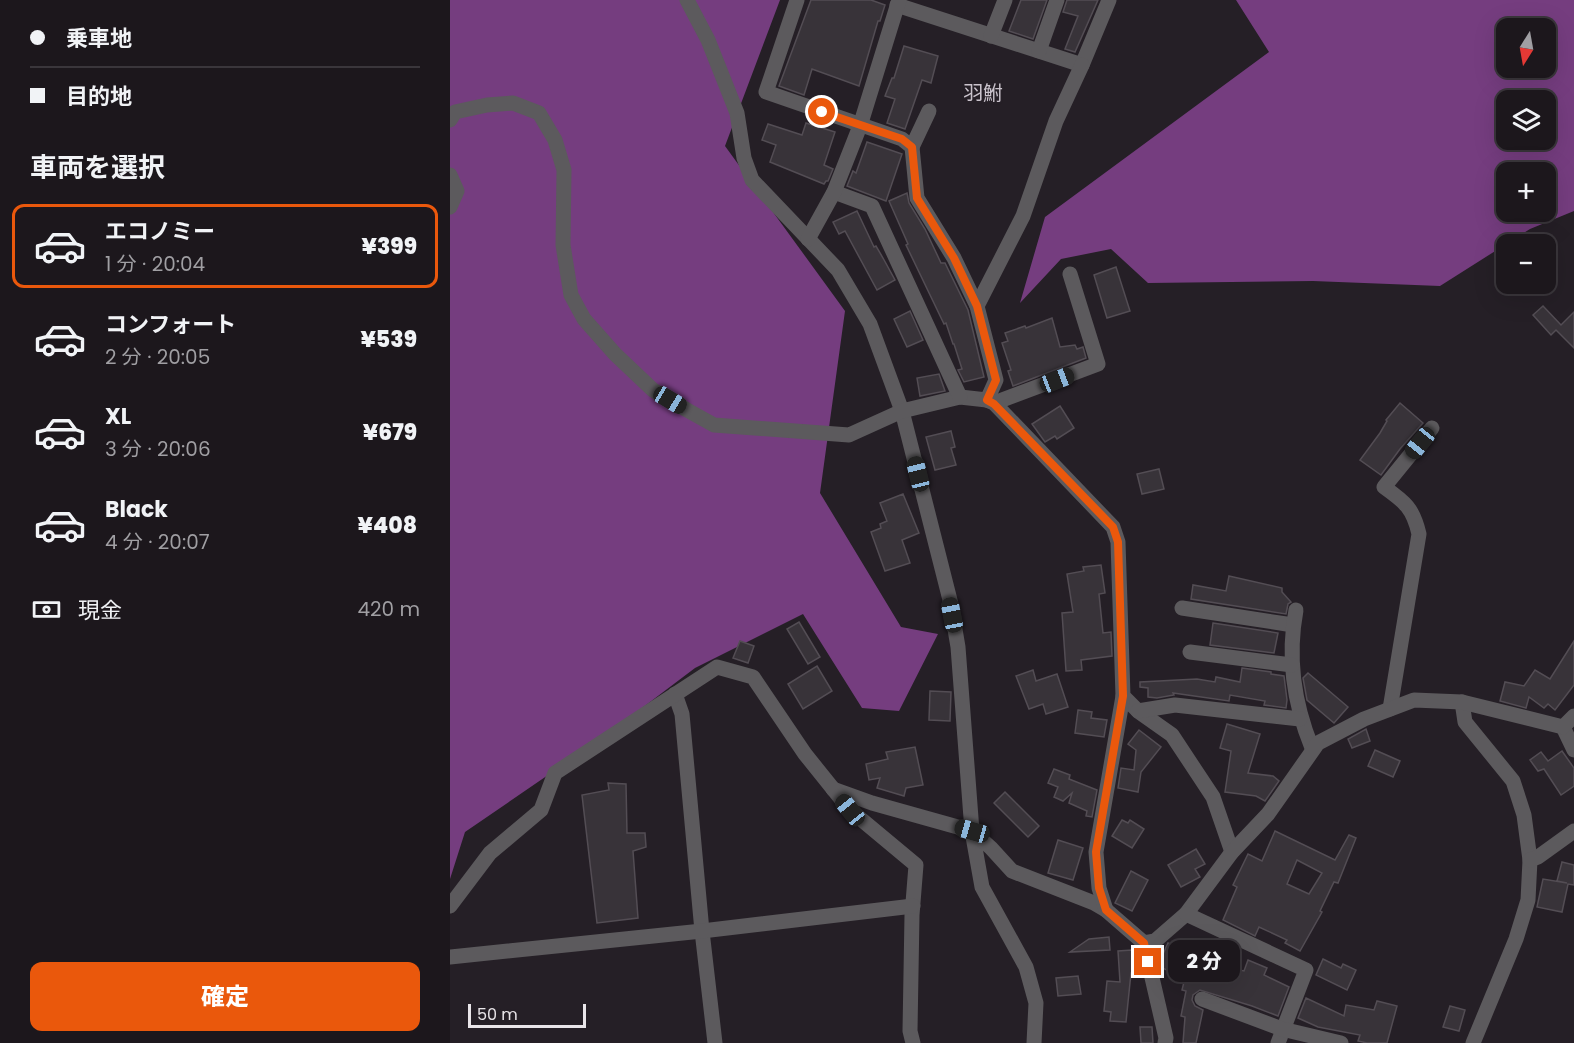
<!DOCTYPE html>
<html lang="ja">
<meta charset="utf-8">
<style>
body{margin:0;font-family:Poppins,"Noto Sans JP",sans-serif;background:#252025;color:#f1f3f6;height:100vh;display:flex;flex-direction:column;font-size:22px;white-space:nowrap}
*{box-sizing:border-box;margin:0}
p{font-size:20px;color:#a09fa3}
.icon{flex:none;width:33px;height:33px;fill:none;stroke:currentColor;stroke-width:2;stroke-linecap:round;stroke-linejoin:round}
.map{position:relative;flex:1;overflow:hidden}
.panel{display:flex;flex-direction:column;background:#1c171c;width:450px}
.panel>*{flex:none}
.top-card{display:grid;align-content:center;height:132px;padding:0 30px;background:#1c171c}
.needle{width:39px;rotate:191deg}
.controls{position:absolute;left:1046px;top:18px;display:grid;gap:12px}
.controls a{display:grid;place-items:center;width:60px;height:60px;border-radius:12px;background:#1c171c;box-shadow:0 6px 24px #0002,0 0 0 2px #3a363b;font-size:30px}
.scale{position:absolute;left:18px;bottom:15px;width:118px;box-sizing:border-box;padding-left:6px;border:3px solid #e9e5e9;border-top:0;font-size:16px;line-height:21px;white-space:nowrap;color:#e9e5e9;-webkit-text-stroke:4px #251f26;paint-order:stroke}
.end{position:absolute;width:27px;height:27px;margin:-14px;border:8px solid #ea580c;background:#fff;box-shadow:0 0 0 3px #fff}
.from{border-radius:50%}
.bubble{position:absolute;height:42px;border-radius:12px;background:#1c171c;box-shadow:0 6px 24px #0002,0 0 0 2px #3a363b;font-size:20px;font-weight:800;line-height:42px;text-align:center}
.car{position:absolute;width:18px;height:36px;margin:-18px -9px;border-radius:8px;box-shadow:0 0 4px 2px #0007;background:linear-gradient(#222 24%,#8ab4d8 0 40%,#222 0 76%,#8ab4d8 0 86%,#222 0)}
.top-card b{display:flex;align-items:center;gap:21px;height:57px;font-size:22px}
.top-card b+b{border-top:2px solid #3a363b}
.top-card i{width:15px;height:15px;background:#f1f3f6}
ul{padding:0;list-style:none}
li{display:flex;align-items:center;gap:18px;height:84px;margin:0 12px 9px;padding:0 18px;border:3px solid transparent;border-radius:12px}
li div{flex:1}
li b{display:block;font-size:22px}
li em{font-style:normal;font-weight:800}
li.selected{border-color:#ea580c}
li>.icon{width:54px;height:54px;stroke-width:1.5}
h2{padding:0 30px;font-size:27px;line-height:72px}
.pay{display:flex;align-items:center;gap:15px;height:66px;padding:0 30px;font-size:22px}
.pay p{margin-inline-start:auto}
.button{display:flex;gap:12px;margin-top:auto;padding:12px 30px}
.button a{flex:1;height:69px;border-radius:12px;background:#ea580c;color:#fff;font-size:24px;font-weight:800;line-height:69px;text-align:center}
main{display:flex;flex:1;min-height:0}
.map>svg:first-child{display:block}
.forest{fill:#753d7f;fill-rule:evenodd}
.building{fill:#383339;stroke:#534d54;stroke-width:1.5;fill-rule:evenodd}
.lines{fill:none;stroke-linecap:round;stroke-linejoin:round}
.minor{stroke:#5c5a5d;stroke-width:15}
.route{stroke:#ea580c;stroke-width:8}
.labels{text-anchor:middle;stroke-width:5;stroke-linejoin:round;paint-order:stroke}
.quarter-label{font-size:20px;fill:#cac3cc;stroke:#251f26}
</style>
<main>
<section class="panel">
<div class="top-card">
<b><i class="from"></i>乗車地</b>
<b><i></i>目的地</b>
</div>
<h2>車両を選択</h2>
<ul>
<li class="selected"><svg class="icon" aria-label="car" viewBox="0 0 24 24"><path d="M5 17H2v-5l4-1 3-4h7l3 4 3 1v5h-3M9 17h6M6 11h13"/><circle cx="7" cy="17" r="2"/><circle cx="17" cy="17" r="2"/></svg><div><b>エコノミー</b><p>1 分 · 20:04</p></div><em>¥399</em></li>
<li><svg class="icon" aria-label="car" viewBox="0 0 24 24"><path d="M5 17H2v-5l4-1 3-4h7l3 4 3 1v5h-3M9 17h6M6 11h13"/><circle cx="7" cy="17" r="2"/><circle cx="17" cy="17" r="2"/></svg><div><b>コンフォート</b><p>2 分 · 20:05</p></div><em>¥539</em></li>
<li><svg class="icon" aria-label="car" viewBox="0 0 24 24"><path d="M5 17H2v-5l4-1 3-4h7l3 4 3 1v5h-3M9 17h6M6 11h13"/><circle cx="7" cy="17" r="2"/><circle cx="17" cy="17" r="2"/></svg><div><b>XL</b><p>3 分 · 20:06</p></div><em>¥679</em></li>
<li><svg class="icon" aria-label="car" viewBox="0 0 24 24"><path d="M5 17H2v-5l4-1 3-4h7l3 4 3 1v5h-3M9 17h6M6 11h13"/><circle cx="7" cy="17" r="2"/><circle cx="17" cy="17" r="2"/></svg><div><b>Black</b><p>4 分 · 20:07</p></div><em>¥408</em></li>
</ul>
<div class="pay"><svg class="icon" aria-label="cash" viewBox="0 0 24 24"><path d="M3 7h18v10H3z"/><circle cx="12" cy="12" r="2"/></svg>現金<p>420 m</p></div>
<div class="button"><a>確定</a></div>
</section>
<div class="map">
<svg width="1124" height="1043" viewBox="0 0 1124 1043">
<rect width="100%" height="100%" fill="#251f26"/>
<g class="forest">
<polygon points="0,0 330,0 275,146 395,311 370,493 451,627 488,634 449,711 412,708 353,614 245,668 155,736 15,832 0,879"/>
<path d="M786,0H1124V211L1080,229L990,286L863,281L698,283L661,249L611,259L570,303L595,217L819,52ZM1056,28H1095V68H1056ZM1056,100H1095V140H1056ZM1056,172H1095V212H1056Z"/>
</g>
<g class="building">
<polygon points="361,0 421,0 435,5 430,21 428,21 409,86 362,69 354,95 329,86"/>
<polygon points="571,0 597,0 583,39 559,31"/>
<polygon points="617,0 648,0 625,52 615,49 628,16 613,12"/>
<polygon points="454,46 488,56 481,83 472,80 455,129 437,123 445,99 435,96 442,78 444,78"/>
<polygon points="356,123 385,132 374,165 383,169 378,181 376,181 374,184 320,162 326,145 312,140 318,124 352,135"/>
<polygon points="417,142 452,154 436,201 397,186 403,171 406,173"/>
<polygon points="457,193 459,203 475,229 491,263 495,263 518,310 534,377 514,382 508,370 512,369 504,344 503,344 496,323 494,324 456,245 458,244 439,201"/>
<polygon points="407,211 424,247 426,246 433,258 445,280 427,290 395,231 389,234 383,222"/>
<polygon points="666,267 680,311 657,318 644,275"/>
<polygon points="1093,306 1111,325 1124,312 1124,348 1106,330 1101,335 1083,315"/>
<polygon points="460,311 473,340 457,347 444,319"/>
<polygon points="602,318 610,347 625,345 627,349 633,347 636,358 563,386 558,371 561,370 552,343 558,341 555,333 575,326 576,328"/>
<polygon points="489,374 495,391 470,396 467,378"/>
<polygon points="950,403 973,423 950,449 931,475 910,460 930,433 937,421 936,420"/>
<polygon points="610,406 624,428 607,439 605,436 595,442 582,424"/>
<polygon points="501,431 505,447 501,448 506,465 485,470 476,437"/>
<polygon points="709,469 714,489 692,494 687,474"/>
<polygon points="453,494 469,533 452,540 460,563 435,571 421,532 431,528 430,524 437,521 430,503"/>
<polygon points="651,565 655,593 649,594 653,633 661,632 662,656 631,660 632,670 616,671 612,613 623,612 617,574 634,571 633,567"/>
<polygon points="779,576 832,588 832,592 841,602 838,604 836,614 741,599 743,585 776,591"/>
<polygon points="349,622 370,657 358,664 337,629"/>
<polygon points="763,623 828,633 824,653 760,645"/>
<polygon points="290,641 304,646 298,663 283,658"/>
<polygon points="1124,641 1124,685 1105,710 1098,704 1094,708 1079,697 1076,708 1050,701 1055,682 1074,686 1085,670 1100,679"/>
<polygon points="367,666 382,691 353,709 338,684"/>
<polygon points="792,668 821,672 821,674 834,676 837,700 836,708 814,705 815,701 780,695 779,701 723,693 724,695 707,698 698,697 698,688 690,687 690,682 747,679 765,682 766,677 790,682"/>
<polygon points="583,670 586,681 607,674 618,707 596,714 593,704 579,709 566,676"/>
<polygon points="858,673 898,707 884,723 857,700 853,678"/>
<polygon points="480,691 501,692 500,721 479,720"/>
<polygon points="628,710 642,712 641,718 657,720 654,737 625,733"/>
<polygon points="777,724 810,734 798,773 823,776 829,781 815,801 806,796 775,792 781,751 770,748"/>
<polygon points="916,729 920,741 902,748 898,739"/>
<polygon points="689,730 711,747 691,772 688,792 668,788 671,768 684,770 686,750 678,744"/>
<polygon points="465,747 473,785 456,788 454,796 427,788 430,778 419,780 416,764 438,759 436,752"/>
<polygon points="925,750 950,761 943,777 918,766"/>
<polygon points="1112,751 1124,768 1124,786 1111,795 1094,769 1088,771 1080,760 1091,752 1098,761"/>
<polygon points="604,769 620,775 619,779 647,790 642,817 636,816 637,811 619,803 622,793 613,801 604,797 608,787 598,783"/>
<polygon points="158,783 176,784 177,833 195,833 196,847 183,851 188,918 147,923 132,795 159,790"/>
<polygon points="555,792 589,826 578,837 544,803"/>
<polygon points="672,820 678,823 680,820 694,829 682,848 662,836"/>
<path d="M825,831L885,860L899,835L906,838L888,883L884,882L870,911L872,912L850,951L835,943L837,940L809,927L805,936L773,920L787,887L783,885L798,854L812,861ZM847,860L872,873L859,894L837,884Z"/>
<polygon points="608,840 633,848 623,880 598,873"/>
<polygon points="746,849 755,864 745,869 750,877 731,887 718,865"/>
<polygon points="1112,862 1124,865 1124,885 1118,884 1112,912 1087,907 1093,879 1117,883 1107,881"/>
<polygon points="681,871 698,880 682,911 665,903"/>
<polygon points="659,937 660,950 620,952 639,939"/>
<polygon points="718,943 740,952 741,949 761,954 759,964 794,971 798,960 817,968 814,975 839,987 828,1016 802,1006 750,990 743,995 742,1000 745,1006 753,1010 746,1043 733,1043 735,1017 731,1016 736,991 732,990 735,978 710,967 709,963"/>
<polygon points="682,950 683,973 681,973 676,1022 660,1021 661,1012 654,1011 657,981 670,982 668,951"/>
<polygon points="873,959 891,968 893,964 906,970 897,990 866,975"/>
<polygon points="628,976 631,994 608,996 606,978"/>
<polygon points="856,998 894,1016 896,1005 924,1010 927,1001 947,1006 937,1043 917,1043 908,1041 910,1035 868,1027 848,1018"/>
<polygon points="1000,1006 1015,1010 1009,1031 993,1027"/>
<polygon points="690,1027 702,1027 703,1043 691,1043"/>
</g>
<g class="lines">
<g class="minor">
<polyline points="237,0 258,40 287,113 294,158 302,180 388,270 420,324 452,411 500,600 508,647 522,831 532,887 576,967 586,1003 584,1043"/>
<polyline points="447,5 632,65 659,0"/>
<polyline points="541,36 555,0"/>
<polyline points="589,51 607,0"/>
<polyline points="0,120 5,112 37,105 63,103 89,113 105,140 114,170 113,245 121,295 134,319 165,354 203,390 237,410 264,425 399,435 452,411 510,397 537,400 546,380 527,306 504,258 467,198 462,147 452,139 316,92 347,0"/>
<polyline points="462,147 479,111"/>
<polyline points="0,175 7,191 0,207"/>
<polyline points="384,192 422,206 510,397"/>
<polyline points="358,239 384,192 410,126 449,0"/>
<polyline points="527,306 573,216 606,121 632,65"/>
<polyline points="537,400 544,403 663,527 668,542 673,696 688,711 722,735 763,797 782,852"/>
<polyline points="544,403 648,364 620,274"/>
<polyline points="732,608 843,625"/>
<path d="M846,610C837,658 844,704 862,748"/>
<polyline points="740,652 842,665"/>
<polyline points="225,694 232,714 252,931 265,1043"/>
<polyline points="1012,702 1015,722 1063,781 1074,815 1080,860 1078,900 1066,939 1023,1043"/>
<path d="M940,709L969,534C963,508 955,502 934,487L982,428"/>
<polyline points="688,711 725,705 850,719"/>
<polyline points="1113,727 1124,750"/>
<polyline points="383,789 422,803 522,831 541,848 562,871 644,903 656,910 694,943 705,941 736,914 782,852 818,814 868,743 914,719 964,700 1012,702 1113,727 1124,716"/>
<polyline points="1080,860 1088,857 1124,831"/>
<polyline points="0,906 40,853 91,810 105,773 267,667 303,677 355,754 400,810 466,865 462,915 460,1031 463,1043"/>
<polyline points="656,910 649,888 646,852 673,696"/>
<polyline points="736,914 856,970 828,1043"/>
<polyline points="694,943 716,1038 715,1043"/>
<polyline points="0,957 252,931 463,906"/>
<polyline points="752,999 832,1029 891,1043"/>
</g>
</g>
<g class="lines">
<polyline class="route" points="372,112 452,139 462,147 467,198 504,258 527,306 546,380 537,400 544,404 663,527 668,542 673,696 646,852 649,888 656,910 694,943 698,962"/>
</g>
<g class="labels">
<g class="quarter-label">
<text x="533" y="100">羽鮒</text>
</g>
</g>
</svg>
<div class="controls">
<a><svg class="needle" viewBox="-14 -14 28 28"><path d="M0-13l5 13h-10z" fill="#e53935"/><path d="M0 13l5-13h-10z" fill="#a09fa3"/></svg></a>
<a><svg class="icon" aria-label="layers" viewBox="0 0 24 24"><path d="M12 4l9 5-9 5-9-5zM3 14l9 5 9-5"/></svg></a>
<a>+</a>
<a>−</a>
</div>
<div class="scale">50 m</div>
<i class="end from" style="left:372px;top:112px"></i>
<i class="end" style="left:698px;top:962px"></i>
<div class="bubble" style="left:718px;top:940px;width:72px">2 分</div>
<i class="car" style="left:607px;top:380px;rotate:69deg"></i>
<i class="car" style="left:220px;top:400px;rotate:121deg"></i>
<i class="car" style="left:970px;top:443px;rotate:219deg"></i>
<i class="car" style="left:468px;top:474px;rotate:346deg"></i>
<i class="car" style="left:502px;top:615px;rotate:349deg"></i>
<i class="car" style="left:400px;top:810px;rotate:321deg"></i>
<i class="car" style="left:522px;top:831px;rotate:286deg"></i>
</div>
</main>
